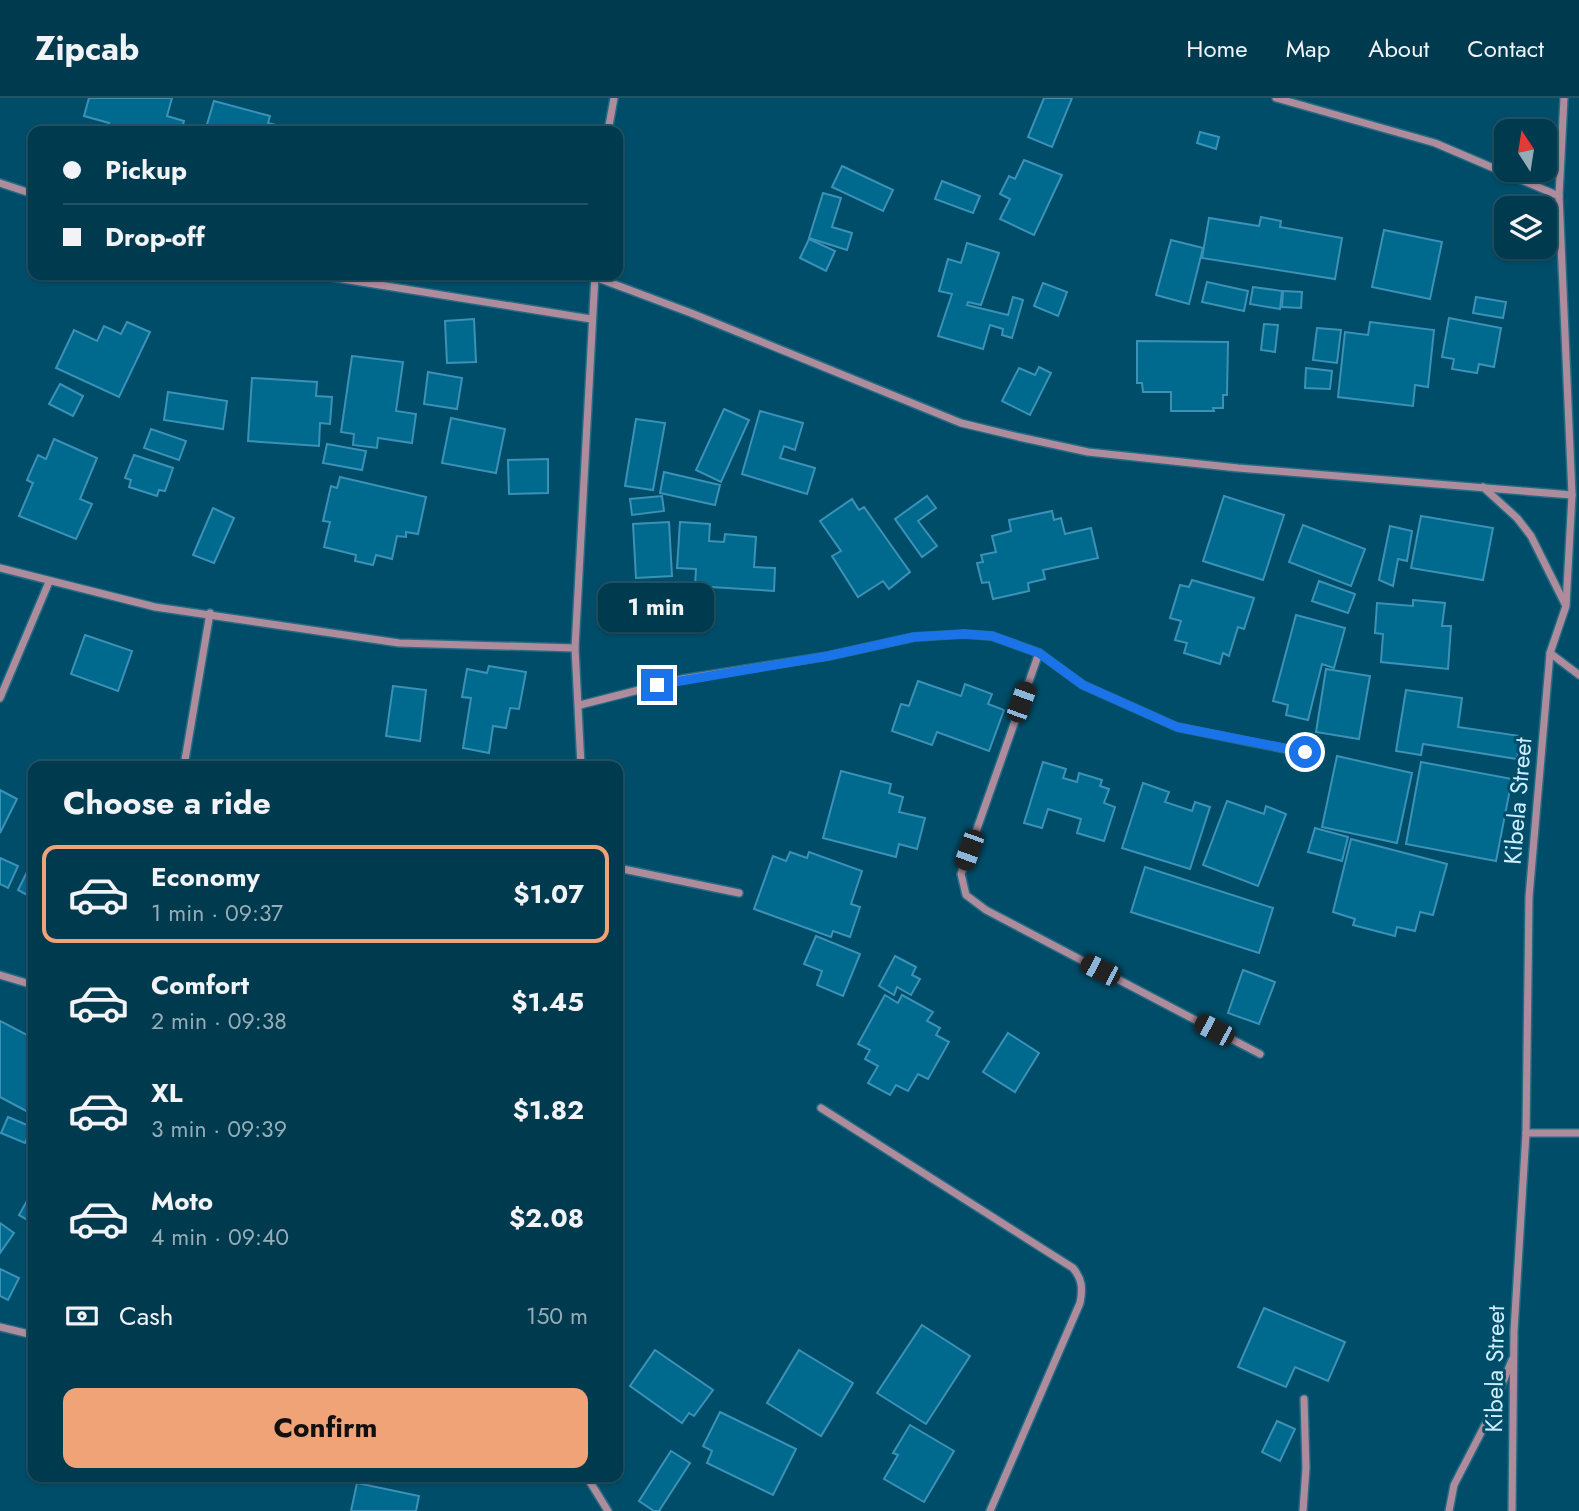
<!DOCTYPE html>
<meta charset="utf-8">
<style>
body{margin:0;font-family:Jost,sans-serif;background:#0a4156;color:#f1f3f6;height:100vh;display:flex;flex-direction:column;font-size:26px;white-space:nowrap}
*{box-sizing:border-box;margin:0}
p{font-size:23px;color:#95adb7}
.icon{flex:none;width:38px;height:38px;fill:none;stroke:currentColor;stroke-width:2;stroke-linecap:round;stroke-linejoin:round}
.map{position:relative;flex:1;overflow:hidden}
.details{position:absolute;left:28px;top:663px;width:595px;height:721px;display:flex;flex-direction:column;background:#003a4f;border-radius:14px;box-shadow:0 2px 5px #0004,0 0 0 2px #225466}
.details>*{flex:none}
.top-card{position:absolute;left:28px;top:28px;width:595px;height:154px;border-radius:14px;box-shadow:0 2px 5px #0004,0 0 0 2px #225466;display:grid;align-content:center;height:154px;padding:0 35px;background:#003a4f}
.needle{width:46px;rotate:348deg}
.fabs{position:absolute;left:1494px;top:21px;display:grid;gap:14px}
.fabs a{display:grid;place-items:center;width:63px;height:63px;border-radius:14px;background:#003a4f;box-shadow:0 2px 5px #0004,0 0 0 2px #225466;font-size:35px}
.end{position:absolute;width:32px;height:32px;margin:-16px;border:9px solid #1a73e8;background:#fff;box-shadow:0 0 0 4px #fff}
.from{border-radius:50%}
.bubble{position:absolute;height:49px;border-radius:14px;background:#003a4f;box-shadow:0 2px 5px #0004,0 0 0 2px #225466;font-size:23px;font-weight:700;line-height:49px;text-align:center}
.car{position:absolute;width:21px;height:42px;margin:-21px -10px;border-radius:9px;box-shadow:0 0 5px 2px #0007;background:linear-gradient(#222 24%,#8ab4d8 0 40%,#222 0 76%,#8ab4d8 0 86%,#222 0)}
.top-card b{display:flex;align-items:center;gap:24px;height:66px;font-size:26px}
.top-card b+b{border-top:2px solid #225466}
.top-card i{width:18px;height:18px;background:#f1f3f6}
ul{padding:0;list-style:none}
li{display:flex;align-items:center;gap:21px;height:98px;margin:0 14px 10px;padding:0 21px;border:4px solid transparent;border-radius:14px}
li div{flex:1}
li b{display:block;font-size:26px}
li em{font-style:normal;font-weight:700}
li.active{border-color:#efa377}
li>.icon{width:63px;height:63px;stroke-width:1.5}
h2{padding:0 35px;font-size:32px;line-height:84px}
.pay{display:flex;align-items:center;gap:18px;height:77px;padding:0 35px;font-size:26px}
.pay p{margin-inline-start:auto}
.button{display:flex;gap:14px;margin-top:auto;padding:14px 35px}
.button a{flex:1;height:80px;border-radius:14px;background:#efa377;color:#111;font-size:28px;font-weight:700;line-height:80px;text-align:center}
header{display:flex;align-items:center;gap:42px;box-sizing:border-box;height:98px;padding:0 35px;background:#003a4f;border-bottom:2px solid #225466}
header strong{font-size:33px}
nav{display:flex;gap:38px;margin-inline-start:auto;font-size:24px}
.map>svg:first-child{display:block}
.building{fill:#006a8e;stroke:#3c91b7;stroke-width:2}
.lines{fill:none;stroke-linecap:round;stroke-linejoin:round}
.street-casing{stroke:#256a84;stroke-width:10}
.street{stroke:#af8c9b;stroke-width:7}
.route{stroke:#1a73e8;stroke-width:9}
.labels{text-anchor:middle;stroke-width:6;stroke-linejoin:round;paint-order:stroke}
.street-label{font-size:24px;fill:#ceedfe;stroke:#004d69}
</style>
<header>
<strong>Zipcab</strong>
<nav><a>Home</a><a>Map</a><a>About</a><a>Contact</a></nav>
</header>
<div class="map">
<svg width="1579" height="1413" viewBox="0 0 1579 1413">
<rect width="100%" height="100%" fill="#004d69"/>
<g class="building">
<polygon points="89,0 172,0 167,18 184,23 181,33 106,33 109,25 84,18"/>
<polygon points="1044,0 1072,0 1052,49 1028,39"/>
<polygon points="214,3 270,18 268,25 299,33 205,33"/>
<polygon points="1200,34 1219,39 1216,51 1197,45"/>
<polygon points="1024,62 1062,77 1034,137 1000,121 1010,101 1000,96 1009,78 1015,81"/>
<polygon points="842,68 893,92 883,113 832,89"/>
<polygon points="942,83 980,98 973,115 935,101"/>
<polygon points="823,95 841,100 832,129 852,135 847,152 809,140"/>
<polygon points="1261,119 1281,123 1280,129 1342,140 1335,181 1202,160 1209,120 1259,128"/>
<polygon points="1384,132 1442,144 1430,201 1372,189"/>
<polygon points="809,141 835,153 826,173 800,160"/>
<polygon points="1171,142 1203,150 1189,206 1156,197"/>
<polygon points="967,145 999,155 981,207 968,204 967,207 1008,217 1013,199 1023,202 1012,240 1002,237 1003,231 990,227 983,251 938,238 952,196 939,193 948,161 961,165"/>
<polygon points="1207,184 1248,193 1244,213 1202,204"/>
<polygon points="1043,185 1067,194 1058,218 1034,208"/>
<polygon points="1253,189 1282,193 1280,211 1250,206"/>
<polygon points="1283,193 1302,194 1301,210 1282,209"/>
<polygon points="1476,199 1506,204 1503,220 1473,215"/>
<polygon points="1449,220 1501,230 1494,269 1479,266 1477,275 1452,271 1454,261 1442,259"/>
<polygon points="474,221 476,264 447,265 445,223"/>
<polygon points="127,224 150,234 119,299 56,270 74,232 97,243 104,228 121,236"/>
<polygon points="1370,224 1434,232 1428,289 1415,287 1413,308 1338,299 1345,234 1368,237"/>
<polygon points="1264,226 1278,227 1275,254 1261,252"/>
<polygon points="1317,230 1341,232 1337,265 1313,262"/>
<polygon points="1137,243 1228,244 1227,297 1223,297 1223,310 1213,310 1214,313 1171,313 1171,294 1143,294 1142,285 1137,285"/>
<polygon points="352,258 403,264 396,313 416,316 412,345 378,340 377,350 353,347 354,336 341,334"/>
<polygon points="1039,269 1051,275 1030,317 1002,303 1019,270 1035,277"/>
<polygon points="1306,270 1332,273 1330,291 1305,290"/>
<polygon points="428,274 462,280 457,311 424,306"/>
<polygon points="252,280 317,284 316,298 332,299 330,326 320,325 319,348 248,343"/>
<polygon points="60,286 83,298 73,318 49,306"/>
<polygon points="168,294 227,303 223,331 164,322"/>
<polygon points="724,311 749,322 721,384 696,372"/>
<polygon points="760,313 803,325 795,352 784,348 780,360 815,370 807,396 742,376"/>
<polygon points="451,320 505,331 496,375 442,365"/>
<polygon points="636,321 665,325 653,392 625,388"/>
<polygon points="151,331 186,343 179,362 144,350"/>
<polygon points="54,341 97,360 80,401 92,406 76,441 19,418 33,385 27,382 38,357 46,361"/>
<polygon points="327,346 366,353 362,372 323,365"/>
<polygon points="134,357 173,370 165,393 159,392 157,398 129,389 131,382 125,380"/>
<polygon points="548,361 548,395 509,396 508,362"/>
<polygon points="664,374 720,387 715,407 660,395"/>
<polygon points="340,379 426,399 418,436 406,434 406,439 397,438 392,461 376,457 373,467 355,463 356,457 324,449 330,424 323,423 331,388 337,390"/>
<polygon points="662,398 664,413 632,417 630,401"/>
<polygon points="927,398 936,410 918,423 937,448 922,459 895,421"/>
<polygon points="1224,398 1284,417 1263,482 1203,463"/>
<polygon points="852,401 859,412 864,409 910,474 889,491 883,483 858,499 832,458 841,453 820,423"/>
<polygon points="213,410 234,420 214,465 193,457"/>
<polygon points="1052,413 1054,422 1061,420 1065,436 1091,430 1098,460 1043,472 1045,481 1028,485 1029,493 993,501 989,484 982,485 977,465 983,464 981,457 996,454 992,438 1011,433 1009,422"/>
<polygon points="1421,418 1493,430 1483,482 1411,470"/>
<polygon points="669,424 672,478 636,480 633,426"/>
<polygon points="680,424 710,426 709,443 724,444 725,436 756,439 754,469 775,470 774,493 695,488 696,471 677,470"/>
<polygon points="1303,427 1365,451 1351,488 1289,464"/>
<polygon points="1390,428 1412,433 1407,463 1398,461 1393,488 1379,482"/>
<polygon points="1192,482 1254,500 1244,531 1238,529 1229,558 1223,555 1220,566 1184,555 1187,545 1175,542 1181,523 1170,520 1180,487 1189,489"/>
<polygon points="1319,483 1355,496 1348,515 1312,503"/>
<polygon points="1413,502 1445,505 1442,528 1451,528 1448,571 1381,564 1383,536 1375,535 1377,505 1413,508"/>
<polygon points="1296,517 1345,530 1334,570 1322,566 1308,622 1286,617 1288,607 1273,603"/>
<polygon points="85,537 132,553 118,593 71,576"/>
<polygon points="489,568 526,574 519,611 510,610 506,630 493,628 489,655 463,650 471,600 462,599 467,571 487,575"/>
<polygon points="1326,571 1370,578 1359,641 1316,634"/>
<polygon points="918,583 961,598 965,586 992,596 988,606 1004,612 989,653 937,634 932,647 892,633 901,606 909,608"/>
<polygon points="393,588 426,592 420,643 386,638"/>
<polygon points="1406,592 1462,600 1458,629 1520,638 1517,661 1423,646 1421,657 1396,653"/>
<polygon points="1337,658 1412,675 1397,745 1322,729"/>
<polygon points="1043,664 1066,671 1063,680 1077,684 1079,675 1102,682 1100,688 1109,691 1104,705 1115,709 1104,743 1077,735 1081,721 1048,711 1042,730 1024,725"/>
<polygon points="1421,664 1512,681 1496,763 1406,746"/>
<polygon points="841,673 891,686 889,695 903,699 899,714 925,720 917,751 899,746 896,759 823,740"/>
<polygon points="1143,685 1169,694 1165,704 1192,713 1195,704 1210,709 1190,771 1122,750"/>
<polygon points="0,692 17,701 0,735"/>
<polygon points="1227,703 1264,716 1266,708 1286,716 1258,788 1203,767"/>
<polygon points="1315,730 1348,739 1342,763 1308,754"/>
<polygon points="1351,741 1447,766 1433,817 1420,814 1415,833 1397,829 1395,838 1353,827 1355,821 1333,814"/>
<polygon points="790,754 807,760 809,754 862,773 851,806 860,809 850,839 833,833 831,839 754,811 773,758 786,763"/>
<polygon points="0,760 18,768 8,790 0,786"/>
<polygon points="1145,769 1273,810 1259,855 1131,814"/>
<polygon points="27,774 33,778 33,800 18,792"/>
<polygon points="816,838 860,856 843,898 817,887 822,873 804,866"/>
<polygon points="895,858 916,869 912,877 920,881 911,897 897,889 894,897 879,888"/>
<polygon points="1243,872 1275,884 1259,926 1228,915"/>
<polygon points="885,897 898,905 902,897 933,914 927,923 940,930 936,937 949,944 928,981 918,976 908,993 896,987 890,997 868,985 878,968 865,961 870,952 858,946"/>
<polygon points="0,923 33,940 32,1016 0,999"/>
<polygon points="1008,935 1039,955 1015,994 983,974"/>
<polygon points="8,1019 32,1029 25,1045 1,1035"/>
<polygon points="33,1092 33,1125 19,1117"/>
<polygon points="0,1125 14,1135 0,1155"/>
<polygon points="0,1171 19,1180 8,1202 0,1198"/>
<polygon points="1264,1210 1345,1244 1328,1283 1295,1269 1286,1289 1238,1269"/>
<polygon points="922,1227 970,1258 926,1326 877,1295"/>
<polygon points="655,1252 713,1292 694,1318 689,1315 682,1325 630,1288"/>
<polygon points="799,1252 853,1285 821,1338 767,1305"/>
<polygon points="720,1314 796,1351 773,1397 707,1365 712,1353 703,1348"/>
<polygon points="1277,1323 1295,1331 1280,1363 1262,1354"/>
<polygon points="910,1327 954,1353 924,1404 884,1381 898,1357 893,1355"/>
<polygon points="671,1353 690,1365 659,1413 654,1413 639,1403"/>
<polygon points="357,1385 419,1398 416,1413 351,1413"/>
</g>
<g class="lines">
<g class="street-casing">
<g id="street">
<polyline points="1276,0 1435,45 1559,98"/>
<polyline points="608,33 614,0"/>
<polyline points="0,85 33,96"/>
<polyline points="318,177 591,221"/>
<polyline points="595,179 691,215 961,325 1019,339 1088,354 1238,370 1572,397"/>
<polyline points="1483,389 1517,420 1531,438 1565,506"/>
<polyline points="0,470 155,509 399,545 575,550"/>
<polyline points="1039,555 961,776 966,797 986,812 1260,956"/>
<polyline points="1550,555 1579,577"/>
<polyline points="0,600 49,484"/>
<polyline points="580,607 682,581 828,558 914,539 964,536 992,538 1039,555 1083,587 1177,629 1305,655"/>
<polyline points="184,668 210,515"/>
<polyline points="581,668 575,550 595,177"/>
<polyline points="618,770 739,795"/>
<polyline points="0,877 33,887"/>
<path d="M821,1010L1073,1170C1082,1181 1083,1190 1080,1205L990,1413"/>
<polyline points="1526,1035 1579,1035"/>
<polyline points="0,1229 33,1237"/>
<polyline points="587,1379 608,1413"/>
<polyline points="1303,1413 1306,1370 1304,1301"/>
<polyline points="1449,1413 1454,1387 1486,1325 1512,1262"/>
<polyline points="1512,1413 1514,1233 1526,1035 1529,799 1550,555 1566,508 1572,397 1559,98 1564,0"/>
</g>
</g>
<use href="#street" class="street"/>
</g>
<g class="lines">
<polyline class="route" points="657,587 828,558 914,539 964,536 992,538 1039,555 1083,587 1177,629 1305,654"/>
</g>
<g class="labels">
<g class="street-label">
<text transform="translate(1518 703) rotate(-85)" y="8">Kibela Street</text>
<text transform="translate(1495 1271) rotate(-89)" y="8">Kibela Street</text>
</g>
</g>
</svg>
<div class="fabs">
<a><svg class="needle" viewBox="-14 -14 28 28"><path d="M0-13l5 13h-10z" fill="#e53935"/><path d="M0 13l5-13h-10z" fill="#95adb7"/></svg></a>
<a><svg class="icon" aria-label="layers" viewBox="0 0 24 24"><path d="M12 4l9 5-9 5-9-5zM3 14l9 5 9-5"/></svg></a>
</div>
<i class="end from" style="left:1305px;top:654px"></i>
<i class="end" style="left:657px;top:587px"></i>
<div class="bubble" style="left:598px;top:485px;width:116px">1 min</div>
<i class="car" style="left:1021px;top:604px;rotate:20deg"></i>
<i class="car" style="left:969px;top:752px;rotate:200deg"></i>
<i class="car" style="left:1100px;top:872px;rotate:297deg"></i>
<i class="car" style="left:1214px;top:932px;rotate:298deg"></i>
<div class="top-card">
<b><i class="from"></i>Pickup</b>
<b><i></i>Drop-off</b>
</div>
<section class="details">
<h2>Choose a ride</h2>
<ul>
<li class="active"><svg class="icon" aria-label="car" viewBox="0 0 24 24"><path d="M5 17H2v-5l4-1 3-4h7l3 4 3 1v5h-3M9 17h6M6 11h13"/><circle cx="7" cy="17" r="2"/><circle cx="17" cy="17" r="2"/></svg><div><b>Economy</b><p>1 min · 09:37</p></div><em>$1.07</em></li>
<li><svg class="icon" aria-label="car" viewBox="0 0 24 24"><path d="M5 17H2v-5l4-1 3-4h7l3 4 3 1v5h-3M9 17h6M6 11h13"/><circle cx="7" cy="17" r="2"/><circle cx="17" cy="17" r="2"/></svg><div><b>Comfort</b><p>2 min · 09:38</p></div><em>$1.45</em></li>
<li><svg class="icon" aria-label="car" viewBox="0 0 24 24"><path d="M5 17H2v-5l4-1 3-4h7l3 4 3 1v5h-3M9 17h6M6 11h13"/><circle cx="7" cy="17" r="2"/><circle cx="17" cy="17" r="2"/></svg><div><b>XL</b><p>3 min · 09:39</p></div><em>$1.82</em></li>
<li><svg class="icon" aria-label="car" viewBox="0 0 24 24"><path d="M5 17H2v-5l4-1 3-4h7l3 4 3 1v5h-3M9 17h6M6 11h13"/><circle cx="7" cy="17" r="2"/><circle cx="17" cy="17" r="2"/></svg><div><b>Moto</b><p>4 min · 09:40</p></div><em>$2.08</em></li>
</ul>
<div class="pay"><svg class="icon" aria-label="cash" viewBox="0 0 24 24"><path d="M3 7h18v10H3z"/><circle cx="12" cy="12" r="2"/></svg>Cash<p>150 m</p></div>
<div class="button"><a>Confirm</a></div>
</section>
</div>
